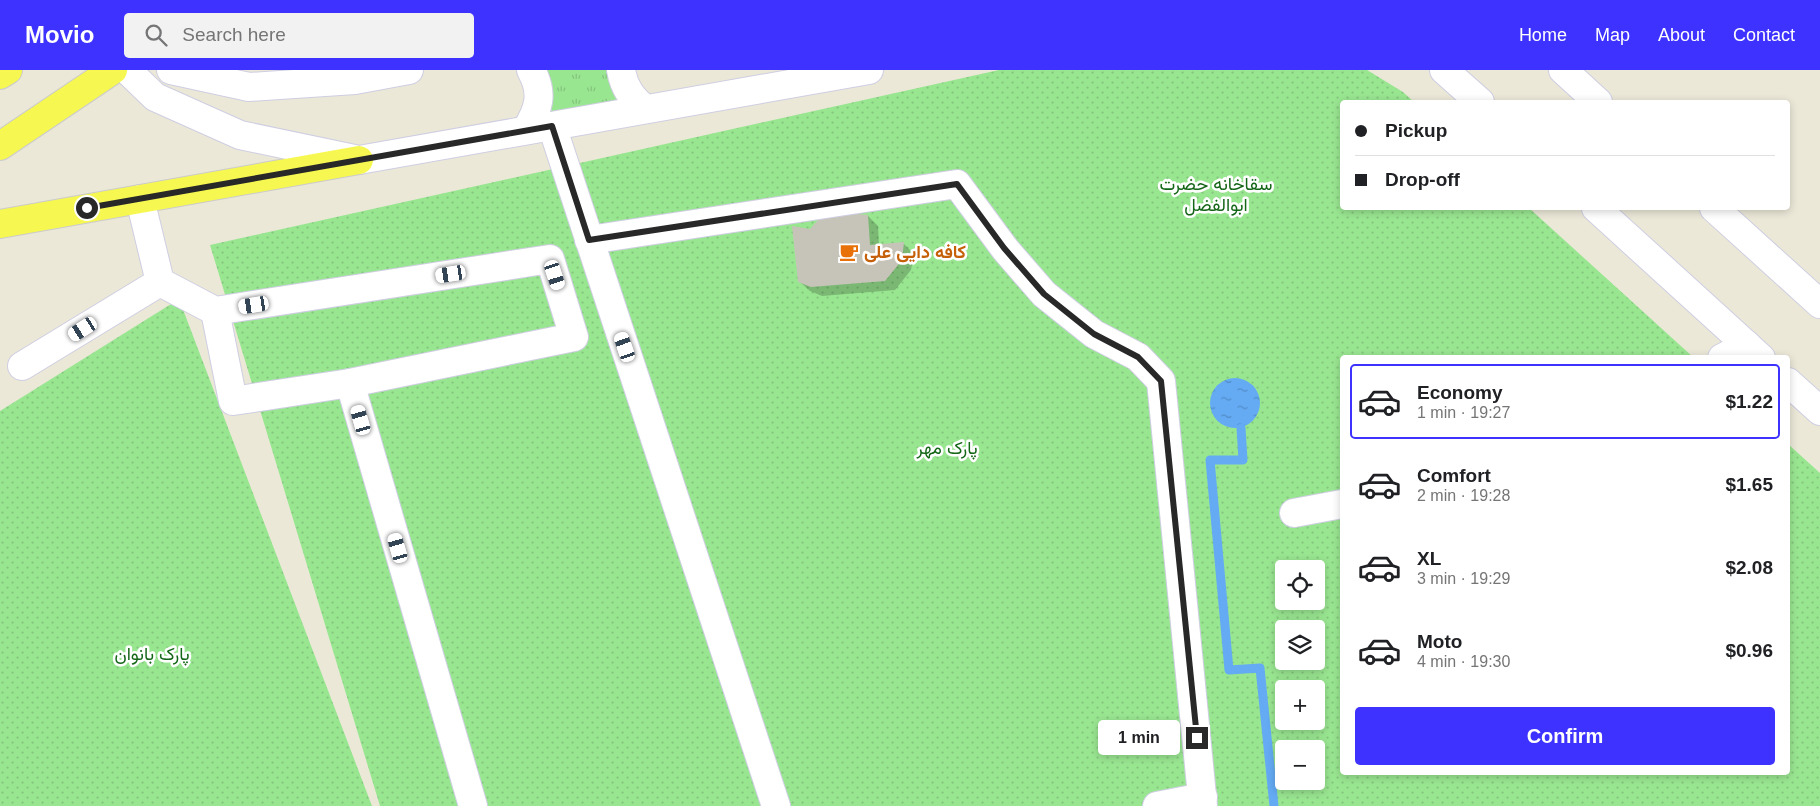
<!DOCTYPE html>
<meta charset="utf-8">
<style>
body{margin:0;font-family:Arial,Vazirmatn,sans-serif;background:#f2f2f2;color:#202124;height:100vh;display:flex;flex-direction:column;font-size:19px;white-space:nowrap}
*{box-sizing:border-box;margin:0}
p{font-size:16px;color:#757577}
.icon{flex:none;width:28px;height:28px;fill:none;stroke:currentColor;stroke-width:2;stroke-linecap:round;stroke-linejoin:round}
.map{position:relative;flex:1;overflow:hidden}
.sheet{position:absolute;left:1340px;top:285px;width:450px;height:420px;display:flex;flex-direction:column;background:#fff;border-radius:5px;box-shadow:0 2px 8px #0003}
.sheet>*{flex:none}
.top-card{position:absolute;left:1340px;top:30px;width:450px;height:110px;border-radius:5px;box-shadow:0 2px 8px #0003;display:grid;align-content:center;height:110px;padding:0 15px;background:#fff}
.buttons{position:absolute;left:1275px;top:490px;display:grid;gap:10px}
.buttons a{display:grid;place-items:center;width:50px;height:50px;border-radius:5px;background:#fff;box-shadow:0 2px 8px #0003;font-size:25px}
.end{position:absolute;width:22px;height:22px;margin:-11px;border:6px solid #282828;background:#fff;box-shadow:0 0 0 2px #fff}
.from{border-radius:50%}
.bubble{position:absolute;height:35px;border-radius:5px;background:#fff;box-shadow:0 2px 8px #0003;font-size:16px;font-weight:700;line-height:35px;text-align:center}
.car{position:absolute;width:15px;height:30px;margin:-15px -8px;border-radius:6px;box-shadow:0 0 4px 1px #0007;background:linear-gradient(#fff 24%,#345 0 40%,#fff 0 76%,#345 0 86%,#fff 0)}
.top-card b{display:flex;align-items:center;gap:18px;height:48px;font-size:19px}
.top-card b+b{border-top:1px solid #e0e0e0}
.top-card i{width:12px;height:12px;background:#202124}
ul{padding:9px 0 0;list-style:none}
li{display:flex;align-items:center;gap:15px;height:75px;margin:0 10px 8px;padding:0 5px;border:2px solid transparent;border-radius:5px}
li div{flex:1}
li b{display:block;font-size:19px}
li em{font-style:normal;font-weight:700}
li.selected{border-color:#3d32ff}
li>.icon{width:45px;height:45px;stroke-width:1.5}
.cta{display:flex;gap:10px;margin-top:auto;padding:10px 15px}
.cta a{flex:1;height:58px;border-radius:5px;background:#3d32ff;color:#fff;font-size:20px;font-weight:700;line-height:58px;text-align:center}
header{display:flex;align-items:center;gap:30px;box-sizing:border-box;height:70px;padding:0 25px;background:#3d32ff;color:#fff}
header strong{font-size:24px}
nav{display:flex;gap:28px;margin-inline-start:auto;font-size:18px}
.search{width:350px;height:45px;background:#f2f2f2;display:flex;align-items:center;gap:12px;box-sizing:border-box;padding:0 18px;border-radius:5px;color:#757577;font-size:19px}
.map>svg:first-child{display:block}
.grass{fill:url(#grass-tufts)}
.park{fill:url(#park-dots);fill-rule:evenodd}
.water{fill:url(#water-ripples)}
.shadow{fill:#0003}
.lines{fill:none;stroke-linecap:round;stroke-linejoin:round}
.stream{stroke:#64abf4;stroke-width:9}
.building{fill:#c6c4b8}
.minor-casing{stroke:#cfcee2;stroke-width:30}
.major-casing{stroke:#cbcbcb;stroke-width:30}
.minor{stroke:#fff;stroke-width:28}
.major{stroke:#f6f851;stroke-width:28}
.route{stroke:#282828;stroke-width:6}
.labels{text-anchor:middle;stroke-width:5;stroke-linejoin:round;paint-order:stroke}
.park-label{font-size:18px;fill:#156718;stroke:#fff}
.food-label{font-size:18px;font-weight:bold;fill:#c56008;stroke:#fff;text-anchor:start}
</style>
<header>
<strong>Movio</strong>
<div class="search"><svg class="icon" aria-label="search" viewBox="0 0 24 24"><circle cx="10" cy="10" r="6"/><path d="M15 15l6 6"/></svg>Search here</div>
<nav><a>Home</a><a>Map</a><a>About</a><a>Contact</a></nav>
</header>
<div class="map">
<svg width="1820" height="736" viewBox="0 0 1820 736">
<defs>
<pattern id="grass-tufts" width="24" height="20" patternUnits="userSpaceOnUse" patternTransform="scale(1.25)"><rect width="24" height="20" fill="#99e691"/><path d="M3 7l-1-3M5 7V3M7 7l1-3M15 17l-1-3M17 17v-4M19 17l1-3" fill="none" stroke="#84c57d"/></pattern>
<pattern id="park-dots" width="8" height="8" patternUnits="userSpaceOnUse" patternTransform="scale(1.25)"><rect width="8" height="8" fill="#99e691"/><path d="M2 2h.1M6 6h.1" fill="none" stroke="#84c57d" stroke-width="1.8" stroke-linecap="round"/></pattern>
<pattern id="water-ripples" width="26" height="14" patternUnits="userSpaceOnUse" patternTransform="scale(1.25)"><rect width="26" height="14" fill="#64abf4"/><path d="M2 4q2-2 4 0t4 0M15 11q2-2 4 0t4 0" fill="none" stroke="#528bc6"/></pattern>
</defs>
<rect width="100%" height="100%" fill="#ebe8d8"/>
<polygon class="grass" points="532,0 619,0 630,28 537,45"/>
<g class="park">
<path d="M999,0H1367L1403,22L1414,32H1342V138H1529L1693,287L1342,288V702H1788V374L1820,403V736H380L210,175ZM1284,499H1316V531H1284ZM1284,559H1316V591H1284ZM1284,619H1316V651H1284ZM1284,679H1316V711H1284Z"/>
<polygon points="179,229 372,736 0,736 0,341"/>
</g>
<circle class="water" cx="1235" cy="333" r="25"/>
<polygon class="shadow" points="868,146 878,156 879,176 904,174 914,184 911,200 895,220 822,226 810,221 799,211 811,160"/>
<g class="lines">
<polyline class="stream" points="1241,358 1243,390 1210,390 1229,600 1260,598 1274,736"/>
</g>
<polygon class="building" points="826,141 868,145 870,175 904,172 902,190 885,211 811,217 798,212 792,156 810,159"/>
<g class="lines">
<g class="minor-casing">
<g id="minor">
<polyline points="127,0 155,27 240,65 359,90 869,0"/>
<polyline points="171,0 249,17 355,10 409,0"/>
<path d="M621,0C624,18 632,28 645,39"/>
<polyline points="1444,0 1480,32"/>
<polyline points="1563,0 1598,32"/>
<polyline points="552,56 776,736"/>
<path d="M526,60C539,39 544,23 531,0"/>
<polyline points="140,129 160,212 215,241 550,189 574,267 350,313 473,736"/>
<polyline points="1596,138 1761,288"/>
<polyline points="1714,138 1820,234"/>
<polyline points="589,170 957,114 1005,179 1044,224 1094,264 1138,287 1161,311 1203,736"/>
<polyline points="215,241 233,331 350,313"/>
<polyline points="1722,288 1747,275"/>
<polyline points="22,296 160,212"/>
<polyline points="1788,312 1820,341"/>
<polyline points="1294,443 1342,434"/>
<polyline points="1157,736 1203,727"/>
</g>
</g>
<g class="major-casing">
<g id="major">
<polyline points="0,5 8,0"/>
<polyline points="0,76 113,0"/>
<polyline points="0,154 359,90"/>
</g>
</g>
<use href="#minor" class="minor"/>
<use href="#major" class="major"/>
</g>
<g class="lines">
<polyline class="route" points="87,138 552,56 589,170 957,114 1004,178 1044,224 1094,264 1138,287 1161,311 1197,668"/>
</g>
<defs>
<g id="cafe-bare" transform="scale(1.5)"><path d="M-5.5-4.5H6V0H3Q3 3.5 0 3.5H-2.5Q-5.5 3.5-5.5 0ZM3-3.2v2h1.7v-2ZM-6 4.5H4V6H-6Z" fill="#e8710a" stroke="#fff" stroke-width="2.5" paint-order="stroke"/></g>
</defs>
<g fill-rule="evenodd">
<use href="#cafe-bare" x="849" y="182"/>
</g>
<g class="labels">
<g class="park-label">
<text x="1216" y="120">سقاخانه حضرت<tspan x="1216" dy="21">ابوالفضل</tspan></text>
<text x="947" y="384">پارک مهر</text>
<text x="152" y="590">پارک بانوان</text>
</g>
<g class="food-label">
<text x="864" y="188">کافه دایی علی</text>
</g>
</g>
</svg>
<div class="buttons">
<a><svg class="icon" aria-label="locate" viewBox="0 0 24 24"><circle cx="12" cy="12" r="6"/><path d="M12 2v4M12 18v4M2 12h4M18 12h4"/></svg></a>
<a><svg class="icon" aria-label="layers" viewBox="0 0 24 24"><path d="M12 4l9 5-9 5-9-5zM3 14l9 5 9-5"/></svg></a>
<a>+</a>
<a>−</a>
</div>
<i class="end from" style="left:87px;top:138px"></i>
<i class="end" style="left:1197px;top:668px"></i>
<div class="bubble" style="left:1098px;top:650px;width:82px">1 min</div>
<i class="car" style="left:451px;top:204px;rotate:261deg"></i>
<i class="car" style="left:555px;top:205px;rotate:162deg"></i>
<i class="car" style="left:254px;top:235px;rotate:261deg"></i>
<i class="car" style="left:83px;top:259px;rotate:238deg"></i>
<i class="car" style="left:625px;top:277px;rotate:341deg"></i>
<i class="car" style="left:361px;top:350px;rotate:344deg"></i>
<i class="car" style="left:398px;top:478px;rotate:344deg"></i>
<div class="top-card">
<b><i class="from"></i>Pickup</b>
<b><i></i>Drop-off</b>
</div>
<section class="sheet">
<ul>
<li class="selected"><svg class="icon" aria-label="car" viewBox="0 0 24 24"><path d="M5 17H2v-5l4-1 3-4h7l3 4 3 1v5h-3M9 17h6M6 11h13"/><circle cx="7" cy="17" r="2"/><circle cx="17" cy="17" r="2"/></svg><div><b>Economy</b><p>1 min · 19:27</p></div><em>$1.22</em></li>
<li><svg class="icon" aria-label="car" viewBox="0 0 24 24"><path d="M5 17H2v-5l4-1 3-4h7l3 4 3 1v5h-3M9 17h6M6 11h13"/><circle cx="7" cy="17" r="2"/><circle cx="17" cy="17" r="2"/></svg><div><b>Comfort</b><p>2 min · 19:28</p></div><em>$1.65</em></li>
<li><svg class="icon" aria-label="car" viewBox="0 0 24 24"><path d="M5 17H2v-5l4-1 3-4h7l3 4 3 1v5h-3M9 17h6M6 11h13"/><circle cx="7" cy="17" r="2"/><circle cx="17" cy="17" r="2"/></svg><div><b>XL</b><p>3 min · 19:29</p></div><em>$2.08</em></li>
<li><svg class="icon" aria-label="car" viewBox="0 0 24 24"><path d="M5 17H2v-5l4-1 3-4h7l3 4 3 1v5h-3M9 17h6M6 11h13"/><circle cx="7" cy="17" r="2"/><circle cx="17" cy="17" r="2"/></svg><div><b>Moto</b><p>4 min · 19:30</p></div><em>$0.96</em></li>
</ul>
<div class="cta"><a>Confirm</a></div>
</section>
</div>
